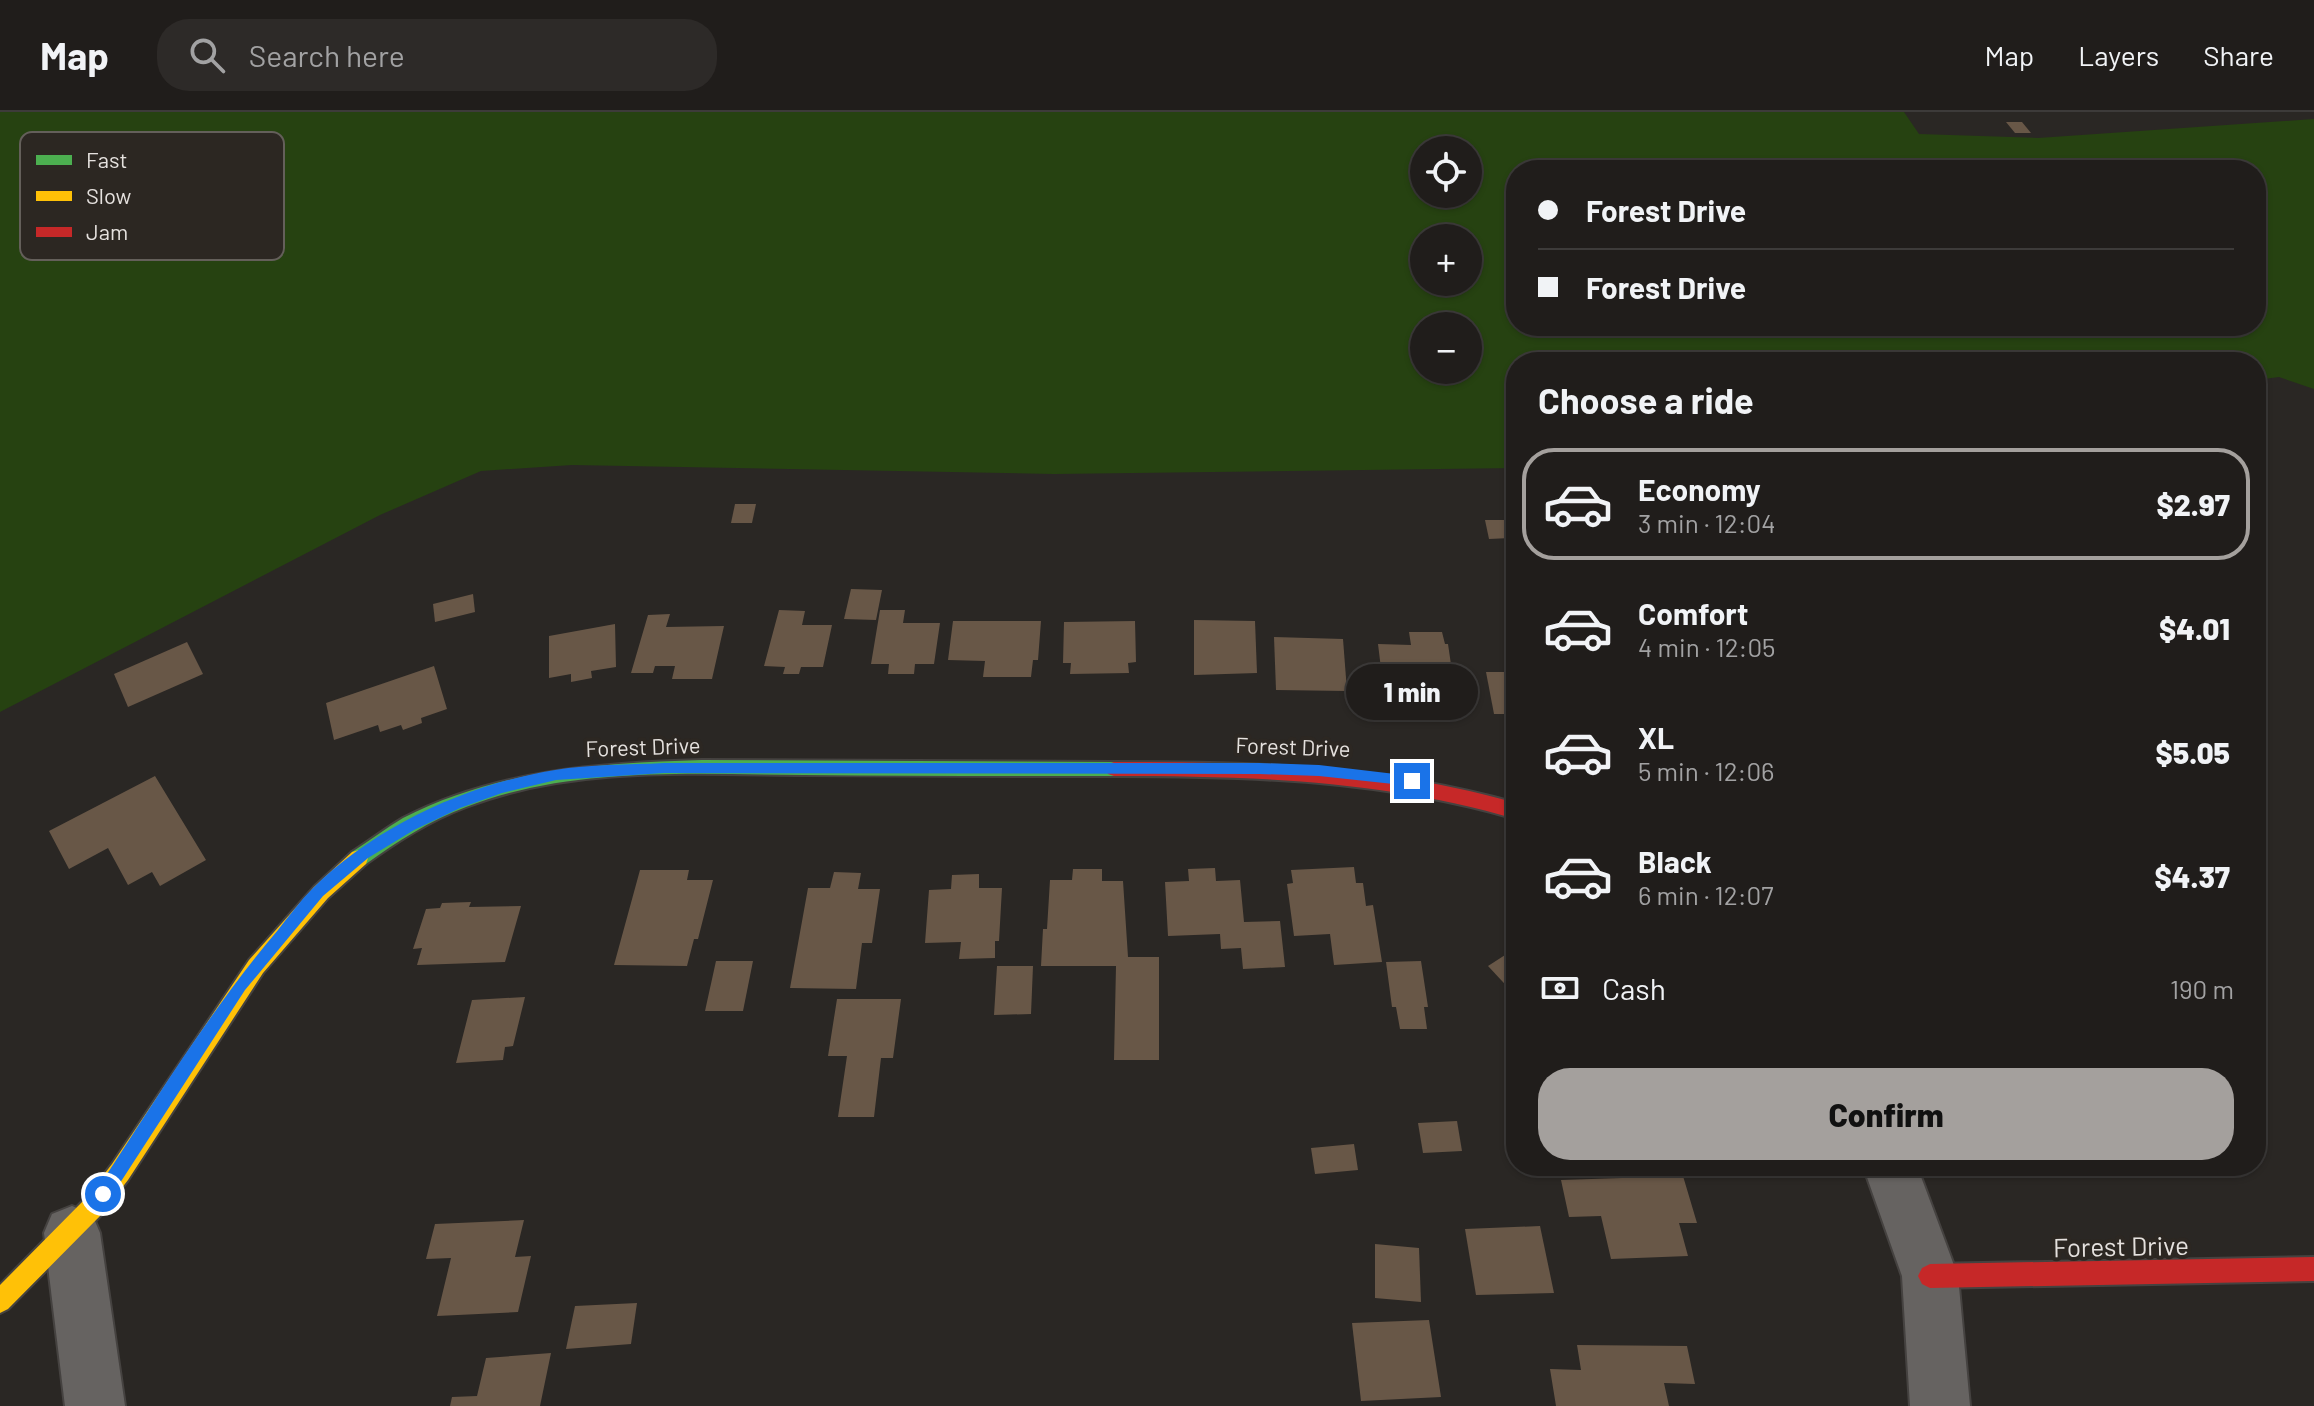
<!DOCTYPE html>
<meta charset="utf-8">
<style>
body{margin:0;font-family:Barlow,sans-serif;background:#2d2a28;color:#f1f3f6;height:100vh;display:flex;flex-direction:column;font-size:30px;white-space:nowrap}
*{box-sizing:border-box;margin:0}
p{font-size:26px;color:#a2a2a3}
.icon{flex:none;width:44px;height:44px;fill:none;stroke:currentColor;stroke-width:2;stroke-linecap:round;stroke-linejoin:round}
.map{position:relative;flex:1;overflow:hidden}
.drawer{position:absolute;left:1506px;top:240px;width:760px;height:824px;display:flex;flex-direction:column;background:#201d1b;border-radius:32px;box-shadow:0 2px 6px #0004,0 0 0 2px #3d3b3a}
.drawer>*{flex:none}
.guide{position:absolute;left:1506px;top:48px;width:760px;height:176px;border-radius:32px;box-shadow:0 2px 6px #0004,0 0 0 2px #3d3b3a;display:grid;align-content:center;height:176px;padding:0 32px;background:#201d1b}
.controls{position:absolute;left:1410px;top:24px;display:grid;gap:16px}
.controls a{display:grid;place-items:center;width:72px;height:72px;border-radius:50%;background:#201d1b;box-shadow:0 2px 6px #0004,0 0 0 2px #3d3b3a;font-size:40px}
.end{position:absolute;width:36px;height:36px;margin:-18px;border:10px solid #1a73e8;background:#fff;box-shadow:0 0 0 4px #fff}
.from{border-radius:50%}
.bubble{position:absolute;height:56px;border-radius:28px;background:#201d1b;box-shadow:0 2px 6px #0004,0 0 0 2px #3d3b3a;font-size:26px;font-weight:800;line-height:56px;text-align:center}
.guide b{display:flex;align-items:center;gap:28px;height:76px;font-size:30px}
.guide b+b{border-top:2px solid #3d3b3a}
.guide i{width:20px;height:20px;background:#f1f3f6}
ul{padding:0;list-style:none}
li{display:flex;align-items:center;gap:24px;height:112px;margin:0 16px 12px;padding:0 16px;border:4px solid transparent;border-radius:32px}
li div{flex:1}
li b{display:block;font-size:30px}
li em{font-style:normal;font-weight:800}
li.active{border-color:#a4a09d}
li>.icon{width:72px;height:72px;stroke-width:1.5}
h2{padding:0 32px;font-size:36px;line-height:96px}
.pay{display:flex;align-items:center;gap:20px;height:88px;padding:0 32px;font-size:30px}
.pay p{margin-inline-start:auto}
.primary-button{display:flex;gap:16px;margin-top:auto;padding:16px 32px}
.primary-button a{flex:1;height:92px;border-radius:32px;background:#a4a09d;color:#111;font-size:32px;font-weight:800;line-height:92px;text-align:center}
header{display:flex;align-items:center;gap:48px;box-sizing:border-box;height:112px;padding:0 40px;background:#201d1b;border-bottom:2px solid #3d3b3a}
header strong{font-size:38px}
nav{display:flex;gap:44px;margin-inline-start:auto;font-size:28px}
.search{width:560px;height:72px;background:#2d2a28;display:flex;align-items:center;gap:20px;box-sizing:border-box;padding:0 28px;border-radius:32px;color:#a2a2a3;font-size:30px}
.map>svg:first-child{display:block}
.green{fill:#264211;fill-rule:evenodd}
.building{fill:#685747}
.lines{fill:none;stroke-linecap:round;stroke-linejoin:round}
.street-casing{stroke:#454240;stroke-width:4}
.fast-casing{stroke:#454240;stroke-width:4}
.slow-casing{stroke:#454240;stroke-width:4}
.jam-casing{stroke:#454240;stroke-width:4}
.street{fill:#666361;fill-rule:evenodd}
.fast{fill:#4caf50;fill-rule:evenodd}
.slow{fill:#ffc107;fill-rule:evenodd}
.jam{fill:#c62828;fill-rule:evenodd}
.route{fill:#1a73e8}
.labels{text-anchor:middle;stroke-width:8;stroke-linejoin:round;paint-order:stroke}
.street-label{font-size:22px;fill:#e5e1de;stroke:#2c2722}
.near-street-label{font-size:26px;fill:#e5e1de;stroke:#2c2722}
.key{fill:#2c2722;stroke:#645f5a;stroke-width:2}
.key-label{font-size:22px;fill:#e5e1de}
</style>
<header>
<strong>Map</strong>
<div class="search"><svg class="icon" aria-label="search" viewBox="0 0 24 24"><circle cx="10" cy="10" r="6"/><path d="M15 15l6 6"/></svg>Search here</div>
<nav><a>Map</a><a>Layers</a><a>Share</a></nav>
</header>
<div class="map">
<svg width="2314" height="1294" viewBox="0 0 2314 1294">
<rect width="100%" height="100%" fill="#2a2724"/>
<path class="green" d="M0,0H1904L1919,22L2038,26L2314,7V277L2279,265L2256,268V250H1516V356L1054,362L572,353L481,359L380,403L0,600ZM1424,38H1468V82H1424ZM1516,58H2256V214H1516ZM1468,126V170H1424V126ZM1424,214H1468V258H1424Z"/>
<g class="building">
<polygon points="2006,10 2022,10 2031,21 2015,21"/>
<polygon points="735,392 756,392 752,411 731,411"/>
<polygon points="1485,408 1505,408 1510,426 1489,427"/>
<polygon points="851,477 882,478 876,508 844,507"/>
<polygon points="473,482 475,500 435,510 433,492"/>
<polygon points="779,498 805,499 802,513 832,513 823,555 801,555 799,562 783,562 785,555 764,554"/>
<polygon points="880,498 905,498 903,511 940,511 934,552 915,552 914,562 888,562 889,552 871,552"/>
<polygon points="670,502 666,515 724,514 712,567 672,567 675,554 655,554 653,561 631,561 648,503"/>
<polygon points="1194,508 1255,509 1257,561 1194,563"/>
<polygon points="953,509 1041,509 1038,548 1033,548 1031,565 983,565 985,549 948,548"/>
<polygon points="1135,509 1136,550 1128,551 1129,561 1070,562 1071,551 1063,551 1064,510"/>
<polygon points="615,512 616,555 591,559 592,566 571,570 571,562 549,566 549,524"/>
<polygon points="1409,520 1442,520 1445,532 1448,532 1454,573 1383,573 1378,532 1411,533"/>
<polygon points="1274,525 1343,527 1347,579 1276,578"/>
<polygon points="187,530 203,562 128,595 114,562"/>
<polygon points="434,554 447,597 421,606 422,611 403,618 401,613 380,620 378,613 334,628 326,591"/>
<polygon points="1486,560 1516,560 1516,602 1494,602"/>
<polygon points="155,664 206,748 160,774 152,760 128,773 108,736 69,757 49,719"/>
<polygon points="1354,755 1356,771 1363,771 1366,794 1373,793 1382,850 1334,853 1330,822 1294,824 1287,772 1293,771 1291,758"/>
<polygon points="1215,756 1216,769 1240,768 1244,810 1280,809 1285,855 1243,857 1241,836 1221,837 1220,822 1168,824 1165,770 1189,769 1188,757"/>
<polygon points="1073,757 1102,757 1102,769 1123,769 1128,845 1159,845 1159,948 1114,948 1116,854 1041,854 1043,817 1047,817 1050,768 1072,768"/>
<polygon points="640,758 689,758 687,768 713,768 698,827 694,827 687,854 614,853"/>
<polygon points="834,760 861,761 858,777 880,777 872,831 862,831 856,877 790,876 808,776 830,776"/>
<polygon points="979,762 979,776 1002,776 999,829 995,829 995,846 959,847 961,830 925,831 929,778 951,777 952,763"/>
<polygon points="471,790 469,795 521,794 505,850 417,853 422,836 413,837 426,797 440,796 442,791"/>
<polygon points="1516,836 1516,884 1488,854"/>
<polygon points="716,849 753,849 743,899 705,899"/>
<polygon points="1421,849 1428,895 1424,895 1427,917 1400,917 1396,895 1392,895 1386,850"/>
<polygon points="997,854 1033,854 1031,902 994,903"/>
<polygon points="525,885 513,934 505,935 503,948 456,951 472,888"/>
<polygon points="837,887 901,887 893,946 881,946 874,1005 838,1005 847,944 828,944"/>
<polygon points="1457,1009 1462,1039 1423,1041 1418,1011"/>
<polygon points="1354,1032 1358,1058 1315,1062 1311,1036"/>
<polygon points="1683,1064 1697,1111 1679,1111 1688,1144 1611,1147 1601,1104 1569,1105 1561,1068"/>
<polygon points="524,1108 515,1145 531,1144 518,1200 437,1204 451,1146 426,1147 435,1112"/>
<polygon points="1540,1114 1554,1181 1476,1183 1465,1117"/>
<polygon points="1375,1132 1419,1136 1421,1190 1375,1186"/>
<polygon points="637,1191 631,1232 566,1237 575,1194"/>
<polygon points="1429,1208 1441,1285 1361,1289 1352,1211"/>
<polygon points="1577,1233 1687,1234 1695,1272 1664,1271 1669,1294 1556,1294 1550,1257 1581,1258"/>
<polygon points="551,1241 540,1294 450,1294 452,1285 477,1284 486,1246"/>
</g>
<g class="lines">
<g class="street-casing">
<g id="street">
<polygon points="1863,1054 1917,1054 1958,1164 1970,1294 1910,1294 1902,1164"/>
<polygon points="72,1094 92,1102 100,1121 125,1294 65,1294 44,1121 52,1102"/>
</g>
</g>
<g class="fast-casing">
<path id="fast" d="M702,648L1114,650L1120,652L1123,657L1120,662L1114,664C1011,664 907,664 804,663C693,662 571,654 466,695C429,709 398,729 366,752L359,754L352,752L350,746L352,740C369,729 386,716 403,706C496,658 600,651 702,648Z"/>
</g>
<g class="slow-casing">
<polygon id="slow" points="359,738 366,740 368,746 366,752 328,786 263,861 128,1068 101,1103 8,1197 0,1201 0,1173 85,1087 112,1052 249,848 314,775 352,740"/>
</g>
<g class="jam-casing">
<g id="jam">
<path d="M1114,650C1253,650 1382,653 1516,691V707C1382,668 1253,664 1114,664L1108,662L1105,657L1108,652Z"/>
<polygon points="2314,1145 2314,1169 1930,1176 1922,1172 1918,1164 1922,1156 1930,1152"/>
</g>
</g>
<use href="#street" class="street"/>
<use href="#fast" class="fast"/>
<use href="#slow" class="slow"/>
<use href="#jam" class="jam"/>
</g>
<path class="route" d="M664,651H1259L1319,653L1412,664L1419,669L1412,674L1319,664L1259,662L664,661L556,668L502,681L460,696L414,718L368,746L323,784L245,878L109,1088H98V1076C155,989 210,898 278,818C289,804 300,789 313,776C376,714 468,672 555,658C590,652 628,653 664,651Z"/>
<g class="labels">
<g class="street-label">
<text transform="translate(643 635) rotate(-2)" y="8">Forest Drive</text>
<text transform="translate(1293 635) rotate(2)" y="8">Forest Drive</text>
</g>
<g class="near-street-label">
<text transform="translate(2121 1135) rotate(-1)" y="9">Forest Drive</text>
</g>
</g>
<rect x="20" y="20" width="264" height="128" rx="12" class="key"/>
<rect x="36" y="43" width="36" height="10" fill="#4caf50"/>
<rect x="36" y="79" width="36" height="10" fill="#ffc107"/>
<rect x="36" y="115" width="36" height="10" fill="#c62828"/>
<g class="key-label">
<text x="86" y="56">Fast</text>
<text x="86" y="92">Slow</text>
<text x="86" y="128">Jam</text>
</g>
</svg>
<div class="controls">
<a><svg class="icon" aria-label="locate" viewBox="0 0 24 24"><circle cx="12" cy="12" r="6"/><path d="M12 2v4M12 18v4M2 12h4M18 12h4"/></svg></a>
<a>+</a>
<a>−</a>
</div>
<i class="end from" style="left:103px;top:1082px"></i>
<i class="end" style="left:1412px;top:669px"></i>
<div class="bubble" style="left:1346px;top:552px;width:132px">1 min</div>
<div class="guide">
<b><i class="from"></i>Forest Drive</b>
<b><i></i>Forest Drive</b>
</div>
<section class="drawer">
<h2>Choose a ride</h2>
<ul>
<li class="active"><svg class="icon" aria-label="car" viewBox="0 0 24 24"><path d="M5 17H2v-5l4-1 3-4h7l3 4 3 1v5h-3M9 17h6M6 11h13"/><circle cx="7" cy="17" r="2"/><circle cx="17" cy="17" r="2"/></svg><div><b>Economy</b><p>3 min · 12:04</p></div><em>$2.97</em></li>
<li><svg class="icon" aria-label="car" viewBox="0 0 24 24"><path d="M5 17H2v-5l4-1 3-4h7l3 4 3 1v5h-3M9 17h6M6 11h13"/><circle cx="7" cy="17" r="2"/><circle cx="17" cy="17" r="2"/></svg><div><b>Comfort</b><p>4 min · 12:05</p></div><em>$4.01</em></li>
<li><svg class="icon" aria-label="car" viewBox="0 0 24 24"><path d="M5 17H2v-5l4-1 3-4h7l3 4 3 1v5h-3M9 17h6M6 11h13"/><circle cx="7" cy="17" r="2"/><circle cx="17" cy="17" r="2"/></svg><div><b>XL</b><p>5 min · 12:06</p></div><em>$5.05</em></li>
<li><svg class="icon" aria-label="car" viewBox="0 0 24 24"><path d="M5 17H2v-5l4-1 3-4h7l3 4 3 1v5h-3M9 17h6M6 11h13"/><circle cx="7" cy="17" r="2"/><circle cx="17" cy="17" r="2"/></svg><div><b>Black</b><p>6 min · 12:07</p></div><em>$4.37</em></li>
</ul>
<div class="pay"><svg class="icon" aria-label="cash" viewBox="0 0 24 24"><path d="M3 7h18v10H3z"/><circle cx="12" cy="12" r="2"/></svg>Cash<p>190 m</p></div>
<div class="primary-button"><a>Confirm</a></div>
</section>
</div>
